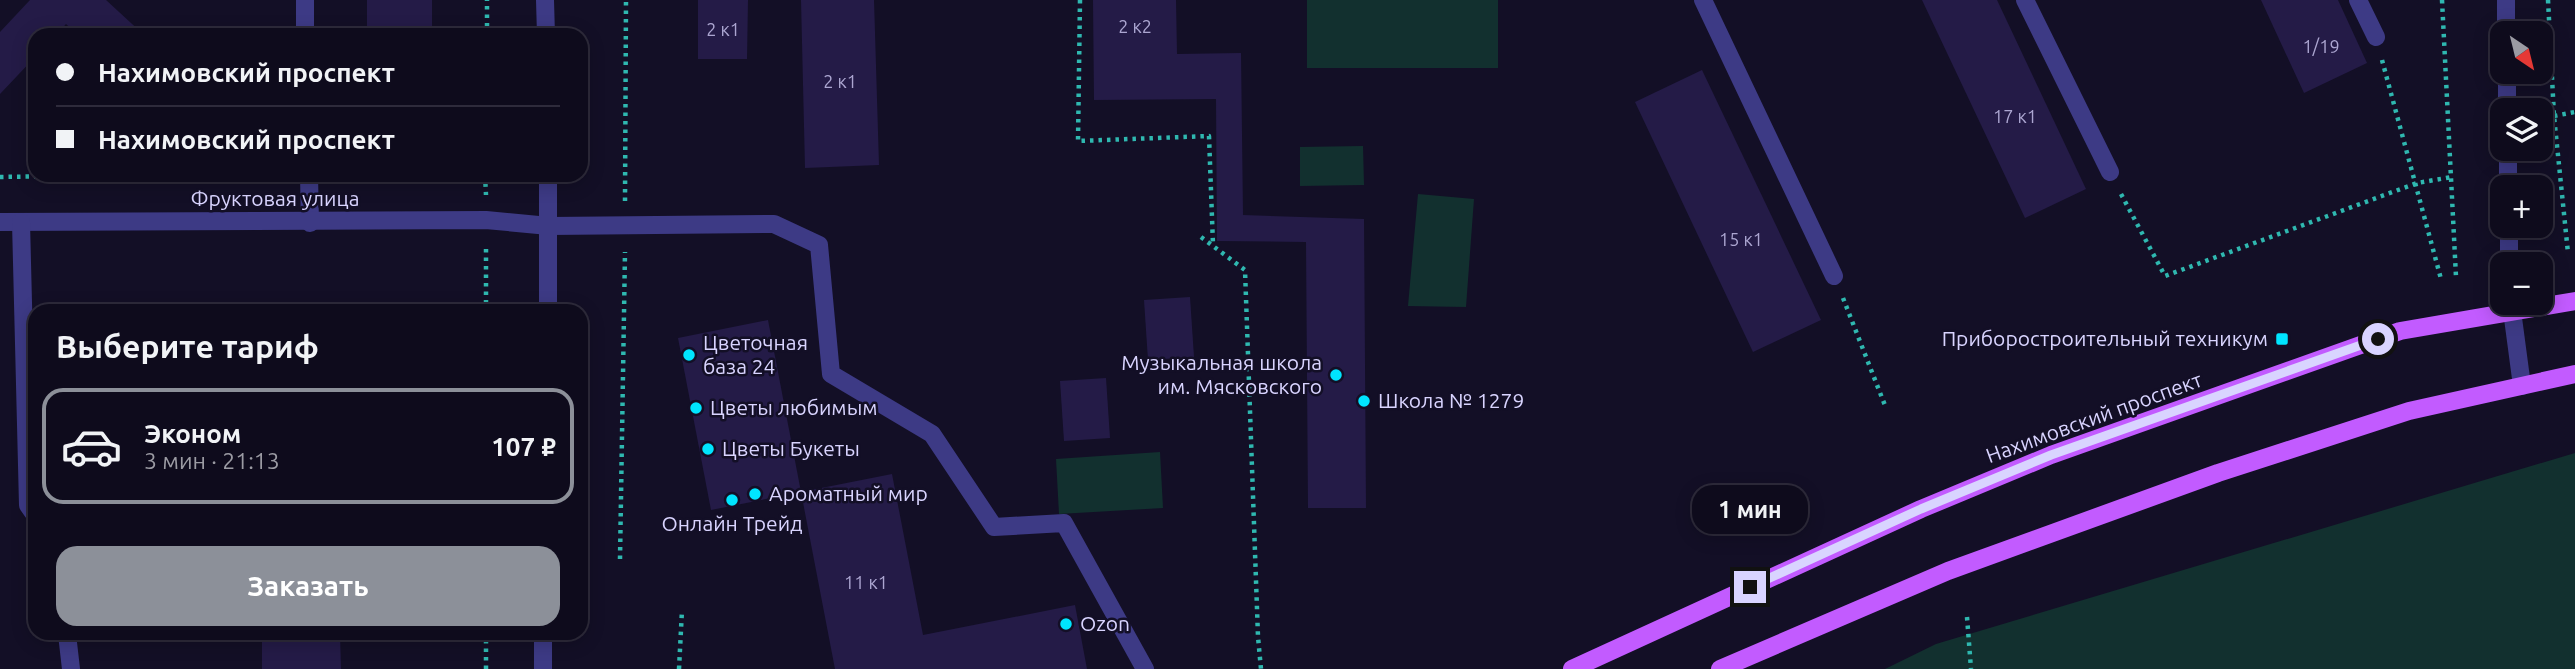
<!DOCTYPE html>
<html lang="ru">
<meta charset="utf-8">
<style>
body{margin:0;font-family:Ubuntu,sans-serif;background:#1c1929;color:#f1f3f6;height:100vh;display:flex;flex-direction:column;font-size:26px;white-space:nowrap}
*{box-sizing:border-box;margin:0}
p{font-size:23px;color:#9b9ba3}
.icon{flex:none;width:38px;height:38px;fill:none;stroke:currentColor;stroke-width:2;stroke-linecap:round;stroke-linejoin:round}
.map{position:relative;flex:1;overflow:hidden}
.drawer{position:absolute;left:28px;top:304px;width:560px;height:336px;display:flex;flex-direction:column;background:#0e0b1c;border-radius:21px;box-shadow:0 4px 18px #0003,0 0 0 2px #2e2b3b}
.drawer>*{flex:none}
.guide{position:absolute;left:28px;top:28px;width:560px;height:154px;border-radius:21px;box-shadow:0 4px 18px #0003,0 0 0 2px #2e2b3b;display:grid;align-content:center;height:154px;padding:0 28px;background:#0e0b1c}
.needle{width:46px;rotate:145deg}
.buttons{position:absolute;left:2490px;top:21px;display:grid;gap:14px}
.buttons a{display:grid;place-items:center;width:63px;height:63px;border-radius:14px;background:#0e0b1c;box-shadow:0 4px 18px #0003,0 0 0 2px #2e2b3b;font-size:35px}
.end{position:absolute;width:32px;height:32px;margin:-16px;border:9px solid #d9d4ff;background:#111;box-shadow:0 0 0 4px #111}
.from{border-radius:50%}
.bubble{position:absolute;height:49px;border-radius:21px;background:#0e0b1c;box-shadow:0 4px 18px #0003,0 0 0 2px #2e2b3b;font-size:23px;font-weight:600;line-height:49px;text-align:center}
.guide b{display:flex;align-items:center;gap:24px;height:66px;font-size:26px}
.guide b+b{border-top:2px solid #2e2b3b}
.guide i{width:18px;height:18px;background:#f1f3f6}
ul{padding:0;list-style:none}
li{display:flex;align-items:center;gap:21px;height:116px;margin:0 14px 10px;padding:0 14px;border:4px solid transparent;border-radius:21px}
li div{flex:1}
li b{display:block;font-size:26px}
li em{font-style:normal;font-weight:600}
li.current{border-color:#8c9099}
li>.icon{width:63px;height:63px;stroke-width:1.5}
h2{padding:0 28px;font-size:32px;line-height:84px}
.button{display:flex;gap:14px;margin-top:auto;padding:14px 28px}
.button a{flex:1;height:80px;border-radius:21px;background:#8c9099;color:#fff;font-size:28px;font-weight:600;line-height:80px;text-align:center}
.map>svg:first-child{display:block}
.green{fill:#12302f}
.building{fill:#241b47}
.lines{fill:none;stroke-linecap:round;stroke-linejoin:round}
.path{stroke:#2fb8b0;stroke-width:4.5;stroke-dasharray:3.5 5;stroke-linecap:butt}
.minor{stroke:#3d3a85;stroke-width:18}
.major{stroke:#c25bff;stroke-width:18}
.route{stroke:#d9d4ff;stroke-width:9}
.poi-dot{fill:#00e5ff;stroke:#130f26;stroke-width:2.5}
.labels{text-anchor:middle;stroke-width:5;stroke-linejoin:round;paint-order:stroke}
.number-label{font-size:18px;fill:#aca6d1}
.street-label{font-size:21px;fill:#d9d4ff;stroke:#130f26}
.poi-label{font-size:21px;fill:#d9d4ff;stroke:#130f26;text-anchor:start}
</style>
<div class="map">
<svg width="2575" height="669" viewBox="0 0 2575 669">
<rect width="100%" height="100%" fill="#130f26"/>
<g class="green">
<rect x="1307" y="0" width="191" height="68"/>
<polygon points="1363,146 1364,185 1300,186 1300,147"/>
<polygon points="1418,194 1474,199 1466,307 1408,306"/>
<polygon points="1160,452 1163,508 1059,514 1056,459"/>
<polygon points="2575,453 2575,669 1885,669 1936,644"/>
</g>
<g class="building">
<polygon points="30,0 106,0 144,35 78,35 66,24 56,35 35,35 35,57 0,94 0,32"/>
<rect x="367" y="0" width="65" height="35"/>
<polygon points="698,0 748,0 747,59 698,59"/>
<polygon points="801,0 874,0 879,165 805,168"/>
<polygon points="1093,0 1176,0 1177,54 1241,53 1243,215 1364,219 1366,508 1308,508 1306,242 1217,241 1216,99 1094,100"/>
<polygon points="1922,0 1997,0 2086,189 2025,218"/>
<polygon points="2261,0 2338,0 2367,63 2304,93"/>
<polygon points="1702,70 1821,320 1753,352 1635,102"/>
<polygon points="1190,297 1194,357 1148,360 1144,300"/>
<polygon points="768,320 801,492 711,510 678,338"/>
<polygon points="1106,378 1110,438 1064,441 1060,381"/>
<polygon points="892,474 923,635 1075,605 1087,669 835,669 801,492"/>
<polygon points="262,634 340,634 341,669 262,669"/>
</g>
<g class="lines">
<g class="path">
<polyline points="1080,0 1078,141 1209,136 1213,245"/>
<polyline points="2442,0 2456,277"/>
<polyline points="2548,0 2554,116 2568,253"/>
<polyline points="487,35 487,0"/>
<polyline points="2382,60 2441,279"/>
<polyline points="2554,116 2575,112"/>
<polyline points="485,175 486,195"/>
<polyline points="0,177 121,175"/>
<polyline points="2121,194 2165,276 2417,183 2452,177"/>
<polyline points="625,201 626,0"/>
<polyline points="1201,237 1245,270 1258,637 1261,669"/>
<polyline points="1843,298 1886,408"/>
<polyline points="486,312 486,246"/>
<polyline points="620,559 625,252"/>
<polyline points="1967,617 1971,669"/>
<polyline points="486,669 486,634"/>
<polyline points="679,669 682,610"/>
</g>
<g class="minor">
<polyline points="305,0 305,35"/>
<polyline points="545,0 546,35"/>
<polyline points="1703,0 1834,276"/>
<polyline points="2025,0 2110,172"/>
<polyline points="2358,0 2376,37"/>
<polyline points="2506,0 2506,33"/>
<polyline points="2507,72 2507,110"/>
<polyline points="2508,149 2508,187"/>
<polyline points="309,175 310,223"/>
<polyline points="0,222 486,220 549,226 774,224 819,245 831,374 932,434 994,527 1064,523 1145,669"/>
<polyline points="21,222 28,505 35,515"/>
<polyline points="2509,226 2509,264"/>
<polyline points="2511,303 2522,386"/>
<polyline points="548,312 548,175"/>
<polyline points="67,634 71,669"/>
<polyline points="543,669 543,634"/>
</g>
<g class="major">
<polyline points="1572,669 1921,509 2051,455 2400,331 2575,301"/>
<polyline points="1720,669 1948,571 2218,473 2409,411 2575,374"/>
</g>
</g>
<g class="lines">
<polyline class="route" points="1750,587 1921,509 2051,455 2378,339"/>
</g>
<g class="poi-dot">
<rect x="2275" y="332" width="14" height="14" rx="3.5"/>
<circle cx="689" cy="355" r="7"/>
<circle cx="1336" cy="375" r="7"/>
<circle cx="1364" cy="401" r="7"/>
<circle cx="696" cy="408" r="7"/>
<circle cx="708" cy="449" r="7"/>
<circle cx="755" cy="494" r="7"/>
<circle cx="732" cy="500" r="7"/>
<circle cx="1066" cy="624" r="7"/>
</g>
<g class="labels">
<g class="number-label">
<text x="1135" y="33">2 к2</text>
<text x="723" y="36">2 к1</text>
<text x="2321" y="53">1/19</text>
<text x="840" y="88">2 к1</text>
<text x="2015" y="123">17 к1</text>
<text x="1741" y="246">15 к1</text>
<text x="866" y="589">11 к1</text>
</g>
<g class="street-label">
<text x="275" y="206">Фруктовая улица</text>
<text transform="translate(2094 418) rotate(-20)" y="7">Нахимовский проспект</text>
</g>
<g class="poi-label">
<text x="2268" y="346" text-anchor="end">Приборостроительный техникум</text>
<text x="703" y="350">Цветочная<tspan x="703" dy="24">база 24</tspan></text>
<text x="1322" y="370" text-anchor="end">Музыкальная школа<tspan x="1322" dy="24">им. Мясковского</tspan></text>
<text x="1378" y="408">Школа № 1279</text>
<text x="710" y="415">Цветы любимым</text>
<text x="722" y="456">Цветы Букеты</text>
<text x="769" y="501">Ароматный мир</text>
<text x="732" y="531" text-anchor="middle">Онлайн Трейд</text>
<text x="1080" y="631">Ozon</text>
</g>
</g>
</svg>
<div class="buttons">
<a><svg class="needle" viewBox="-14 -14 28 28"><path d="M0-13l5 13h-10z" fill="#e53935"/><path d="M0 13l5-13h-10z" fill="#9b9ba3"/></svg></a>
<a><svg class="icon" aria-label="layers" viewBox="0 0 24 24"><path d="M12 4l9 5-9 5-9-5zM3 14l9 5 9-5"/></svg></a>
<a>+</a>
<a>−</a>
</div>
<i class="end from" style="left:2378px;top:339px"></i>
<i class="end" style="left:1750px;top:587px"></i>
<div class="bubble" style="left:1692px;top:485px;width:116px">1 мин</div>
<div class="guide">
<b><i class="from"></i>Нахимовский проспект</b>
<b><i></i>Нахимовский проспект</b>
</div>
<section class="drawer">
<h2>Выберите тариф</h2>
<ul>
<li class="current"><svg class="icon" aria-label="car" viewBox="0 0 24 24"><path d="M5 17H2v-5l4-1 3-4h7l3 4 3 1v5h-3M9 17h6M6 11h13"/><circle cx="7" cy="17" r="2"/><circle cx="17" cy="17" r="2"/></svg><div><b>Эконом</b><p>3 мин · 21:13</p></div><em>107 ₽</em></li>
</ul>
<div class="button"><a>Заказать</a></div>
</section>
</div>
